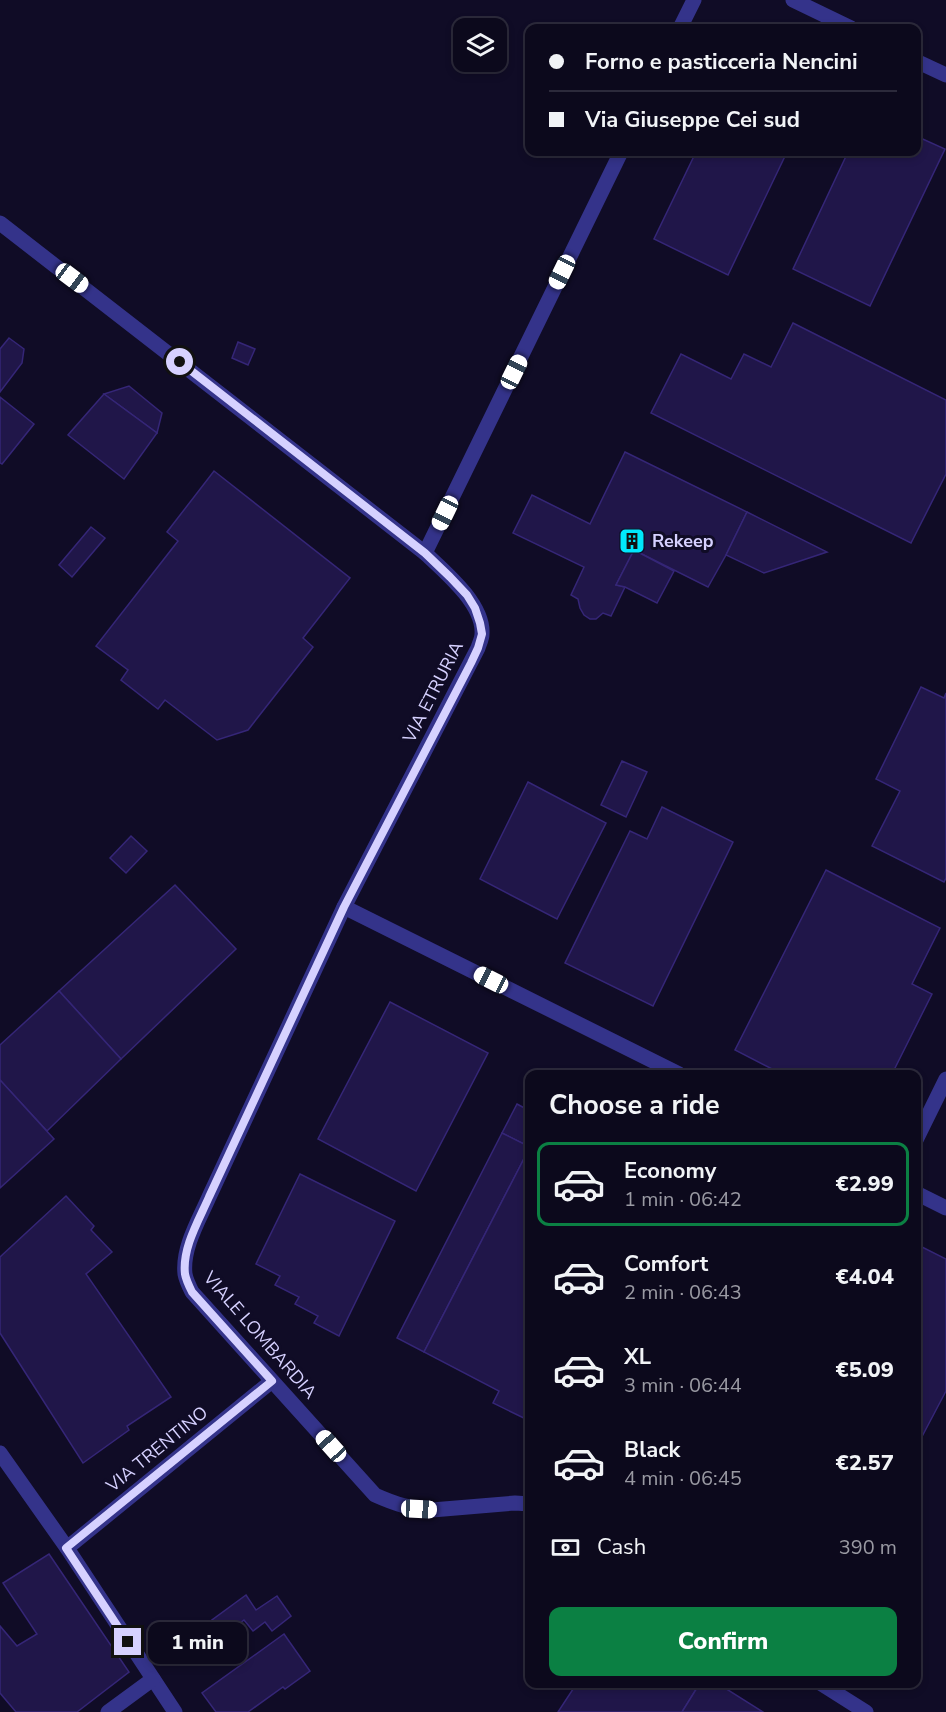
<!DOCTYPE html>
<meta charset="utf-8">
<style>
body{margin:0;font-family:"Nunito Sans",sans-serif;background:#151225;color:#f1f3f6;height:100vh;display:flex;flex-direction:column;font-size:22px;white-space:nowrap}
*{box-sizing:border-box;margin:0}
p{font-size:20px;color:#9a9aa3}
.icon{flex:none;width:33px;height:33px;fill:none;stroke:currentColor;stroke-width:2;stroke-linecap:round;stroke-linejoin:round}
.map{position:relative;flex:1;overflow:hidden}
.drawer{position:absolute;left:525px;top:1070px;width:396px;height:618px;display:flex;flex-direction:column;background:#0c091c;border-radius:12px;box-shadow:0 3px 9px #0003,0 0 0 2px #2c2a3b}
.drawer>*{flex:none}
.hud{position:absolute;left:525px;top:24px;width:396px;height:132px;border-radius:12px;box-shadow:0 3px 9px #0003,0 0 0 2px #2c2a3b;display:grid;align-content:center;height:132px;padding:0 24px;background:#0c091c}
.buttons{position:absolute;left:453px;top:18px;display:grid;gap:12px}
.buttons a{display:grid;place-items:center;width:54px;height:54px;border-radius:12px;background:#0c091c;box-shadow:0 3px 9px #0003,0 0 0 2px #2c2a3b;font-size:30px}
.end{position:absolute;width:27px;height:27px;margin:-14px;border:8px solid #d6d1ff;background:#111;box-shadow:0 0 0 3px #111}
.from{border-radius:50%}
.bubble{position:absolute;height:42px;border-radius:12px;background:#0c091c;box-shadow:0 3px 9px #0003,0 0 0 2px #2c2a3b;font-size:20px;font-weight:800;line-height:42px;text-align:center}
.car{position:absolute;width:18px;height:36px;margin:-18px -9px;border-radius:8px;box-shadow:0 0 4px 2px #0007;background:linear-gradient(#fff 24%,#345 0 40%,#fff 0 76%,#345 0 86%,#fff 0)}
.hud b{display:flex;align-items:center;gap:21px;height:57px;font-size:22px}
.hud b+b{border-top:2px solid #2c2a3b}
.hud i{width:15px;height:15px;background:#f1f3f6}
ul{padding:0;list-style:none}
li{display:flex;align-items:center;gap:18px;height:84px;margin:0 12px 9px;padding:0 12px;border:3px solid transparent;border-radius:12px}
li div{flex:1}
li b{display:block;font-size:22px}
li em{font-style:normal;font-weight:800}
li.active{border-color:#0b8043}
li>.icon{width:54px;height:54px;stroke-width:1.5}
h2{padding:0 24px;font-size:27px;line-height:72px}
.pay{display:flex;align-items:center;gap:15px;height:66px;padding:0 24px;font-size:22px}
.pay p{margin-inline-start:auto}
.cta{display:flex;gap:12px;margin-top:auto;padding:12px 24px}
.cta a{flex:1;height:69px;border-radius:12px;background:#0b8043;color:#fff;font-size:24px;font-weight:800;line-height:69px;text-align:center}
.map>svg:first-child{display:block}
.building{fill:#201649;stroke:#352677;stroke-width:1.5}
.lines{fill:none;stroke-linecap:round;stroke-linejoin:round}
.minor{stroke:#34338a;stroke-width:15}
.route{stroke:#d6d1ff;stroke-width:8}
.labels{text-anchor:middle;stroke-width:6;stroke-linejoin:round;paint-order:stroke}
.poi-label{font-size:18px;font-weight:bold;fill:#d6d1ff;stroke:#100c26;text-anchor:start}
.street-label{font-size:18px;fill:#d6d1ff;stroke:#100c26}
</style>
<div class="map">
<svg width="946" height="1712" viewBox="0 0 946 1712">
<rect width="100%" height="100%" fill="#100c26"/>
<g class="building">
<polygon points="916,136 945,149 870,306 793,269 848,152 916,152"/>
<polygon points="696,152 787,152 728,275 654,239"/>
<polygon points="793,323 946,400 946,474 911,543 651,413 681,354 731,379 744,354 771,367"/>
<polygon points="9,338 24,349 22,363 0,392 0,349"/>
<polygon points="238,342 255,349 248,365 232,358"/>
<polygon points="129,386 162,413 157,433 104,394"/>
<polygon points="104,394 157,433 124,479 68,435"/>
<polygon points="0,397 34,424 2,464 0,463"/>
<polygon points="625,452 747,512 726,555 708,587 634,550 616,585 625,587 611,616 603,613 596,619 590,619 584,615 580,608 578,599 571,595 584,567 513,533 532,495 590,524"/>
<polygon points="214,471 350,578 303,638 313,647 248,730 217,740 165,700 158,709 121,680 128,670 96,646 178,541 167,532"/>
<polygon points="747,512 827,552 764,573 726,555"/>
<polygon points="91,527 105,538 72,577 59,565"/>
<polygon points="634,550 674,571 657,603 625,587 616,585"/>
<polygon points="921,687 944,698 946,693 946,878 944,882 872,846 900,791 876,779"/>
<polygon points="622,761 647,772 626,817 601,805"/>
<polygon points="528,782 606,823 557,919 480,879"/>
<polygon points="662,807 733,842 653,1006 565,963 630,831 647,839"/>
<polygon points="131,836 147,851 126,873 110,858"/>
<polygon points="826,870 940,928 912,984 932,994 892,1074 782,1074 735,1050"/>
<polygon points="175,885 236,949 121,1059 59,991"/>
<polygon points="59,991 121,1059 47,1131 0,1080 0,1045"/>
<polygon points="390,1002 488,1053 416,1191 318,1139"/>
<polygon points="0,1080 54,1139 0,1188"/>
<polygon points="517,1104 530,1111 530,1147 502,1133"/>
<polygon points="502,1133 530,1147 424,1352 397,1338"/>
<polygon points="530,1147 530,1421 493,1403 499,1391 424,1352"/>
<polygon points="300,1174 395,1221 339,1336 314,1323 318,1316 295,1304 299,1297 275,1285 280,1276 256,1264"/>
<polygon points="66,1196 94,1226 91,1230 112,1252 86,1274 171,1397 127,1426 129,1430 83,1463 0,1333 0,1257"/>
<polygon points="916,1244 946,1259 946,1391 916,1448"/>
<polygon points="49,1554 129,1672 77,1712 16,1712 0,1693 0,1626 17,1646 37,1634 3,1583"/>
<polygon points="246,1595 256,1610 277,1596 291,1616 272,1631 265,1622 253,1631 244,1620 224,1635 212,1620"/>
<polygon points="284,1634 310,1671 285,1689 283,1687 248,1712 216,1712 202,1693"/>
<polygon points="577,1683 700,1683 682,1712 558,1712"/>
<polygon points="700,1683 717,1683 763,1712 682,1712"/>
</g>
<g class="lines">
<g class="minor">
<polyline points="793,0 851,28"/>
<polyline points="680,28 694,0"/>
<polyline points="916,61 946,75"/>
<path d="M0,223L425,553C445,572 484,604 482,634C482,639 479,644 478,648L344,907L679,1074"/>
<polyline points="425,553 621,152"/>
<path d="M344,907L209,1197C199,1220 182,1248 185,1274C186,1280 189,1286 192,1292L375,1495C395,1504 411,1509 432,1510L515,1503L530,1504"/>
<polyline points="916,1140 946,1079"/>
<polyline points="916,1193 946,1208"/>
<polyline points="0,1453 67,1548 175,1712"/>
<polyline points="67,1548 272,1381"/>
<polyline points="820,1683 866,1712"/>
<polyline points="108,1712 153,1679"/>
</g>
</g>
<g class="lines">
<path class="route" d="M128,1642L66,1548L272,1381L192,1292C189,1286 186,1280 185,1274C182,1248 199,1220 209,1197L344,907L471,663L478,648L482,634L480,623L475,608L467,595L450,577L425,553L180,362"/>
</g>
<defs>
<g id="building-square" transform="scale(1.35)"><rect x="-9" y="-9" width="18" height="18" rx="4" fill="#00e8fc" stroke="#100c26"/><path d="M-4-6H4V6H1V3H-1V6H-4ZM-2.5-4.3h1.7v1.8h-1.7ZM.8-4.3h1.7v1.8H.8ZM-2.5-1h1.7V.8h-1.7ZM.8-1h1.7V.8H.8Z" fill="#111"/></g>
</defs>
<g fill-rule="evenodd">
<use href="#building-square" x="632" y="541"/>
</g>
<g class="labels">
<g class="poi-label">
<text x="652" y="547">Rekeep</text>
</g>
<g class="street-label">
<text transform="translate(433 692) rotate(-63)" y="6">VIA ETRURIA</text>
<text transform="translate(260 1335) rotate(49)" y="6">VIALE LOMBARDIA</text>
<text transform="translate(157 1449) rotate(-39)" y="6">VIA TRENTINO</text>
</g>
</g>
</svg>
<div class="buttons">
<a><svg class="icon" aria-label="layers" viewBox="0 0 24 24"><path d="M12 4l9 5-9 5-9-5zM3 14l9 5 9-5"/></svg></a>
</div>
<i class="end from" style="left:180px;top:362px"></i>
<i class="end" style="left:128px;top:1642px"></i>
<div class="bubble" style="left:148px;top:1622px;width:99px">1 min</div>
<i class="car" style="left:562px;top:272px;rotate:206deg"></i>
<i class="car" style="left:72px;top:278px;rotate:127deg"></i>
<i class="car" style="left:514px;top:372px;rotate:26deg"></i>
<i class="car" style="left:445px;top:513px;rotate:206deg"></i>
<i class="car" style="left:491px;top:980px;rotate:297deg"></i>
<i class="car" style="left:331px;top:1446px;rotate:318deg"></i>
<i class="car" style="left:419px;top:1509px;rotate:93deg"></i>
<div class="hud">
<b><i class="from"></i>Forno e pasticceria Nencini</b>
<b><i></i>Via Giuseppe Cei sud</b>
</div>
<section class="drawer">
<h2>Choose a ride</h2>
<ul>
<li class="active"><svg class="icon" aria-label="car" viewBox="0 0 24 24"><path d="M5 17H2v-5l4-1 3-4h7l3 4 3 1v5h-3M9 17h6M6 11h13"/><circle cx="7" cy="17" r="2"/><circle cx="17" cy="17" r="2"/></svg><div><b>Economy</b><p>1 min · 06:42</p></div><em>€2.99</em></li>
<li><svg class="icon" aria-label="car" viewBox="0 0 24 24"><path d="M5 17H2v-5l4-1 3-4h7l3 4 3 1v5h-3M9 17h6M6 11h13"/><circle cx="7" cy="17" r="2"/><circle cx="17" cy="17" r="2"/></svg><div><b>Comfort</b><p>2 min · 06:43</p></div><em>€4.04</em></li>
<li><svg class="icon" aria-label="car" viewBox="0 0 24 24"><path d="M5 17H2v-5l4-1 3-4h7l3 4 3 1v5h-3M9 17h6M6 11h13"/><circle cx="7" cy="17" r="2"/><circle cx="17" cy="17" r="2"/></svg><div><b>XL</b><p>3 min · 06:44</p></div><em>€5.09</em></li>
<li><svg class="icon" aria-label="car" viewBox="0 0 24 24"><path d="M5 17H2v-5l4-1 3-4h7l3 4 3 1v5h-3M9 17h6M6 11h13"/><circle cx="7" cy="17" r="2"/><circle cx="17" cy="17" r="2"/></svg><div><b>Black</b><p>4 min · 06:45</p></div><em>€2.57</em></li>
</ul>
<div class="pay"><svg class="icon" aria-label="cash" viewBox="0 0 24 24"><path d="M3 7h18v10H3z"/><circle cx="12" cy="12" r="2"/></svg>Cash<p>390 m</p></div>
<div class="cta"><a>Confirm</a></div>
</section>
</div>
